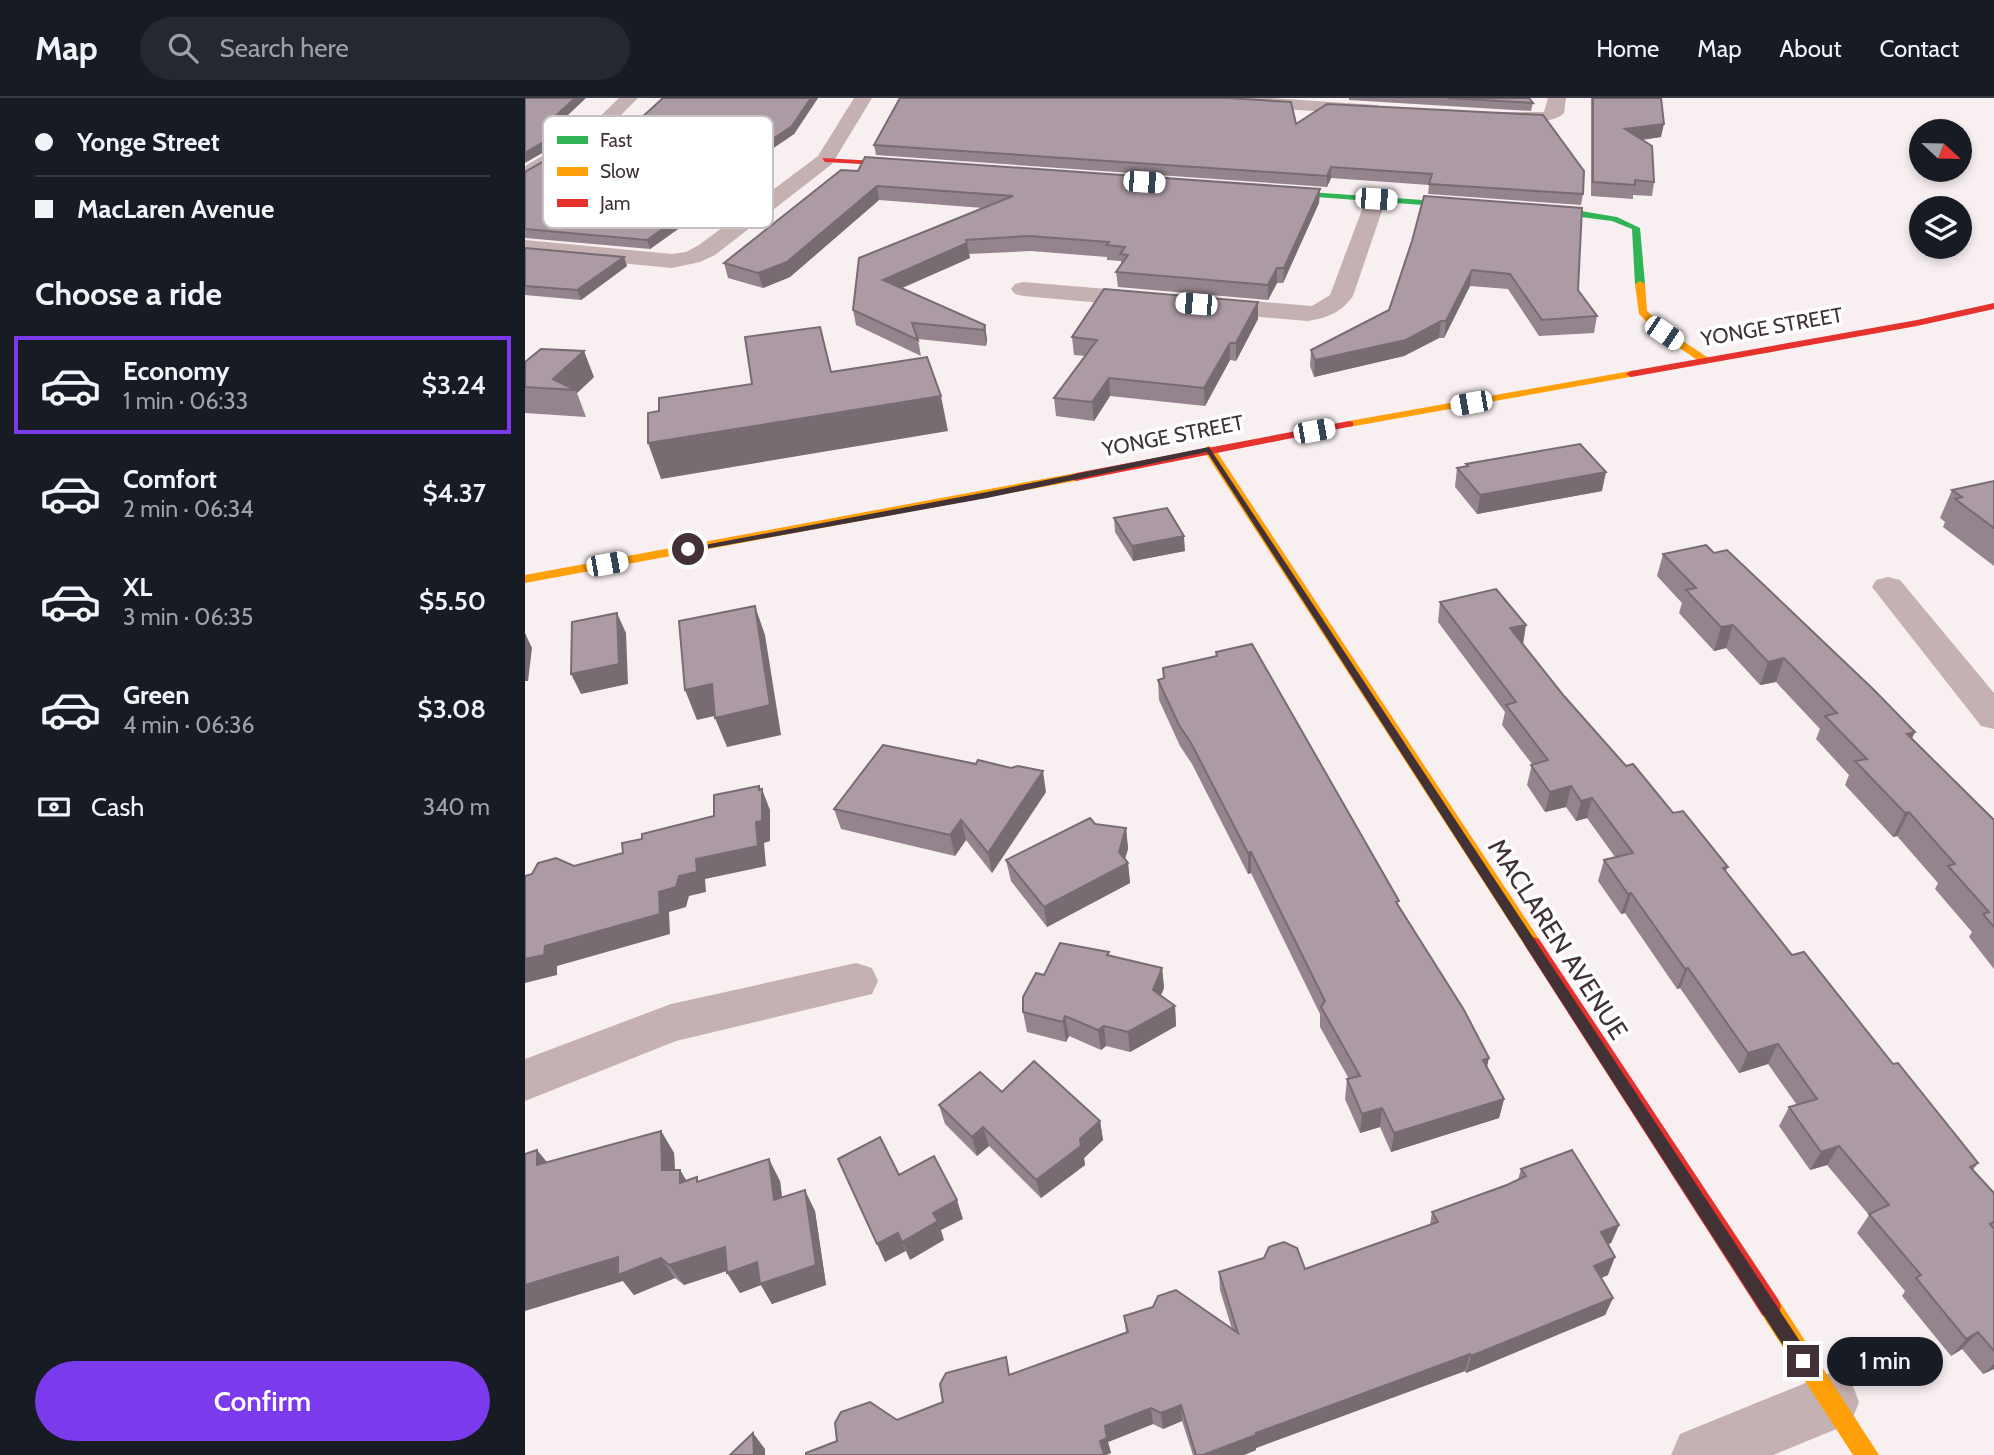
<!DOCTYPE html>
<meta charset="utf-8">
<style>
body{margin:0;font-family:Cabin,sans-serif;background:#242831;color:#f1f3f6;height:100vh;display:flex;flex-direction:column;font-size:26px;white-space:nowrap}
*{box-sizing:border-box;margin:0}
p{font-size:23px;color:#9ea1a6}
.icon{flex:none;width:38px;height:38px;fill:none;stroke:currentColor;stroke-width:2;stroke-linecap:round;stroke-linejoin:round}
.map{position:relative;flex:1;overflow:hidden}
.side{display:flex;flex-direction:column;background:#171b24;width:525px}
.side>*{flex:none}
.hud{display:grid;align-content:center;height:154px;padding:0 35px;background:#171b24}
.needle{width:46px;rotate:112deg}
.buttons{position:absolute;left:1384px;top:21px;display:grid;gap:14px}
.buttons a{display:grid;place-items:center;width:63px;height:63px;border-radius:50%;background:#171b24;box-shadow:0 4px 10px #0003;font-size:35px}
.end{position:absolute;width:32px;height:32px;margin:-16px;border:9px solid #423236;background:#fff;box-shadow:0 0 0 4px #fff}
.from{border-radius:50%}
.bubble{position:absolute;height:49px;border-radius:24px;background:#171b24;box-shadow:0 4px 10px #0003;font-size:23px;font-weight:600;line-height:49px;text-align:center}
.car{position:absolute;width:21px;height:42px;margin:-21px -10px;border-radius:9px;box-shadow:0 0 5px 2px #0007;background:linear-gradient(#fff 24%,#345 0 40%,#fff 0 76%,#345 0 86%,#fff 0)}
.hud b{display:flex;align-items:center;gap:24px;height:66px;font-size:26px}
.hud b+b{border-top:2px solid #363941}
.hud i{width:18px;height:18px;background:#f1f3f6}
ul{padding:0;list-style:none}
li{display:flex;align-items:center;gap:21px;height:98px;margin:0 14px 10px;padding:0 21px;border:4px solid transparent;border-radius:0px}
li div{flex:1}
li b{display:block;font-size:26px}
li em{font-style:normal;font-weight:600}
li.current{border-color:#7c3aed}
li>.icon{width:63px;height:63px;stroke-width:1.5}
h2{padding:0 35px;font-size:32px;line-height:84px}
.pay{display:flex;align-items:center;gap:18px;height:77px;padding:0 35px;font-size:26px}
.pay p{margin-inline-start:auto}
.button{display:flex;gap:14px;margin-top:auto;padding:14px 35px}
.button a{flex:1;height:80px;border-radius:42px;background:#7c3aed;color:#fff;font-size:28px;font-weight:600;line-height:80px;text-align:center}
header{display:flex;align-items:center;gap:42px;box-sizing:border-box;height:98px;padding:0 35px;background:#171b24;border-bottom:2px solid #363941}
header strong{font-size:33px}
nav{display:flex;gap:38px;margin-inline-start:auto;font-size:24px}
.search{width:490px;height:63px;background:#242831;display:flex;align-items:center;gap:18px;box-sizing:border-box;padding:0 24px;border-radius:38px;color:#9ea1a6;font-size:26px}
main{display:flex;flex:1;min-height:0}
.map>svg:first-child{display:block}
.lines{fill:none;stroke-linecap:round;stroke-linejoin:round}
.street{fill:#c5b1b1;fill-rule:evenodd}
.fast{fill:#30b455;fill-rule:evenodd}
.slow{fill:#ff9f0a;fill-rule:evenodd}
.jam{fill:#e5322d;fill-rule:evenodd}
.wall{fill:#94848d}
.shaded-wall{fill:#786c73}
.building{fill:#ac9aa4;stroke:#786c73;stroke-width:2}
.route{fill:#423236}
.labels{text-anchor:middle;stroke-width:7;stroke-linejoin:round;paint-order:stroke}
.far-street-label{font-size:21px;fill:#423236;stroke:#fff}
.street-label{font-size:26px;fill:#423236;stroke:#fff}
.key{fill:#fff;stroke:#c6c2c3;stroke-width:2}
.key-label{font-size:19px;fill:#423236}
</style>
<header>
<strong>Map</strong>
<div class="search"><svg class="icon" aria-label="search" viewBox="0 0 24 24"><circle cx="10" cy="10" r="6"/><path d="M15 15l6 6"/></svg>Search here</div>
<nav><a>Home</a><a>Map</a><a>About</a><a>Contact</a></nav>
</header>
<main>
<section class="side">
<div class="hud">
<b><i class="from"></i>Yonge Street</b>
<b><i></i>MacLaren Avenue</b>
</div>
<h2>Choose a ride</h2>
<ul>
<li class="current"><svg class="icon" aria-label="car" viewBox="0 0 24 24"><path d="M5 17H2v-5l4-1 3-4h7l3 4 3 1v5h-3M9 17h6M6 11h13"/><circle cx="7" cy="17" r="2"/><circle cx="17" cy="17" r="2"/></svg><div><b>Economy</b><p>1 min · 06:33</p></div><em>$3.24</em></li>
<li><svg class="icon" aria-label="car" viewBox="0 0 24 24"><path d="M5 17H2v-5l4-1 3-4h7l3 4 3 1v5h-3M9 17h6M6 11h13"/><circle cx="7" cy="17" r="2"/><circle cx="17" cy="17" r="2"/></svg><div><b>Comfort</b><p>2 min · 06:34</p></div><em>$4.37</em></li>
<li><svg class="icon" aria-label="car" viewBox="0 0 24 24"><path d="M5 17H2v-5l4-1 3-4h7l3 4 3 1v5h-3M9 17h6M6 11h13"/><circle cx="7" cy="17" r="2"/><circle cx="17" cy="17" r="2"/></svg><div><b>XL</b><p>3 min · 06:35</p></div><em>$5.50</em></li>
<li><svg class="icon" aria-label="car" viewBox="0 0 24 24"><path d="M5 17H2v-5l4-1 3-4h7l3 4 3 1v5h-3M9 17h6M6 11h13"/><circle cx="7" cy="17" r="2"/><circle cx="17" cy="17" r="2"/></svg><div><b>Green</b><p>4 min · 06:36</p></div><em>$3.08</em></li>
</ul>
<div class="pay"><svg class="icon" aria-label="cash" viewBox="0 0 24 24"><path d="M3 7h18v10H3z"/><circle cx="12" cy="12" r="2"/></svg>Cash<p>340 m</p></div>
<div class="button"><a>Confirm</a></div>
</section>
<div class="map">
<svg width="1469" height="1357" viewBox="0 0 1469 1357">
<rect width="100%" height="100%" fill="#f8eff1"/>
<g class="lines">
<g class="street">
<polygon points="94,0 113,0 72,41 0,82 0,68 60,33"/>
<polygon points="329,0 347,0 307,66 190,157 175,164 147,170 0,156 0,142 147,156 161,154 174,147 293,58"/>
<polygon points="656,0 746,0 852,7 861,12 852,17 665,5"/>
<path d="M1023,0H1041L1039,15C1029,27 969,30 959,19L968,14H1019Z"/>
<path d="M851,95L858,97L861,101L828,198C816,215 802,220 782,223L498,198L490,196L486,191L490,186L498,184L787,208L805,197L841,101L844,97Z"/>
<polygon points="1363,479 1375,482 1469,595 1469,631 1456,628 1347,489 1351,482"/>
<polygon points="331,865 347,870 353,883 347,896 151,943 0,1003 0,961 146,906"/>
<polygon points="1305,1275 1326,1283 1334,1304 1326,1325 1248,1357 1146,1357 1155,1336"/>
</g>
<polygon class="fast" points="742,91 1056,113 1092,119 1115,130 1120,186 1115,189 1110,186 1107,131 1087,123 1056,119 739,95 738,93"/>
<g class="slow">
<polygon points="1115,183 1120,186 1122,213 1143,233 1185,261 1185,265 1177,265 1135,237 1114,216 1110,186"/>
<polygon points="1106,273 1111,276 1110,278 824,329 818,326 824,323"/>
<polygon points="684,348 690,351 1014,841 1017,846 1014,851 1008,853 1002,851 678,351"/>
<polygon points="551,375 557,379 555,382 0,485 0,477"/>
<polygon points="1245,1198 1253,1201 1354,1357 1328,1357 1237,1217 1234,1209 1237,1201"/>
</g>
<g class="jam">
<polygon points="297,60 389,65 393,67 389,69 300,64"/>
<polygon points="1469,205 1469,211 1392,228 1106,279 1101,276 1106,273 1392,222"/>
<polygon points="824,323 828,324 828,328 551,383 545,379 551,375"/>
<polygon points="1008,839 1014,841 1253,1201 1256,1209 1253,1217 1245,1220 1237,1217 1002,851 999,846 1002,841"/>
</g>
</g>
<g class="wall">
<polygon points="138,0 293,0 269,36 237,58 243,67 125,151 0,140 0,74 103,32"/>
<polygon points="824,0 1004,0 1008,5 1006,13 824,2"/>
<polygon points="1066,0 1136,0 1136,39 1118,42 1129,84 1127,98 1108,97 1108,101 1066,98"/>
<polygon points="771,26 1058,96 1056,107 903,96 904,87 806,80 802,89 351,57 349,47"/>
<polygon points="316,72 795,91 794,105 758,185 752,185 743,202 593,189 591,174 596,167 596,163 582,162 582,159 506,153 444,156 445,160 377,190 460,227 462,242 461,248 393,241 396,258 331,227 328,212 458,110 354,102 265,179 238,190 203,180 199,165"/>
<polygon points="887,143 1053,192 1072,218 1069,235 1014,238 983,191 945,188 919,240 914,240 879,258 789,279 785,268 786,252 864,212"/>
<polygon points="0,150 99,159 102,168 56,202 0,197"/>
<polygon points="733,204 733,221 711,263 705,262 680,308 585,298 569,323 531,318 529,300 560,258 549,257 547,239"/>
<polygon points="0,264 69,279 52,295 61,319 0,315"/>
<polygon points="941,366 1077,393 952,416 930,389 932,370 941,368"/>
<polygon points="1469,383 1469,468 1418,429 1420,424 1415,420 1427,392"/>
<polygon points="589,420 660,453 608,463 590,434"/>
<polygon points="1138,456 1387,640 1469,722 1469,871 1444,839 1447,834 1410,791 1413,785 1372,738 1368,739 1320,687 1324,677 1291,641 1295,631 1251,584 1235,587 1201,550 1189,553 1154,515 1157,505 1132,478"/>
<polygon points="915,504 998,546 1039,598 1101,668 1203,769 1201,773 1267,857 1368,966 1453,1065 1448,1072 1469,1095 1469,1271 1458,1276 1437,1251 1426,1258 1377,1198 1380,1193 1332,1135 1344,1117 1302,1067 1285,1072 1254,1028 1264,1009 1272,1007 1243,966 1214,975 1155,890 1152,891 1100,815 1096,816 1073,783 1079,762 1090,759 1062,720 1051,723 1041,709 1020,714 1002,687 1007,666 977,627 980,614 913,524"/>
<polygon points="691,554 874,808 979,1001 974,1020 866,1054 855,1029 835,1035 820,1001 822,981 824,981 795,929 795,916 726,775 723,776 667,666 655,648 634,602 633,582 639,580 691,558"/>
<polygon points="521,694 467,775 441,742 430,758 316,731 309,711"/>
<polygon points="570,726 601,730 603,751 600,761 603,765 605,785 522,829 486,783 481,762"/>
<polygon points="584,854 584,858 637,870 639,890 635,898 650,908 651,928 605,954 581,948 576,952 544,938 541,944 502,934 498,914 519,877"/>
<polygon points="477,994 575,1023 578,1042 559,1060 560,1067 516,1100 464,1048 452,1058 420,1026 414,1007"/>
<polygon points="136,1033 149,1055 150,1072 155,1072 161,1083 255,1083 257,1099 290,1113 301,1187 247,1206 236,1187 215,1195 202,1173 159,1187 150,1180 109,1197 98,1183 12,1052 22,1064"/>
<polygon points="996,1071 1094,1127 1086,1145 1083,1146 1083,1177 1076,1180 1088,1200 1080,1217 941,1275 940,1273 731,1350 731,1352 719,1357 668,1357 657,1323 638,1331 628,1326 583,1344 586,1355 582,1357 281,1357 418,1304 486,1276 601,1234 599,1218 707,1231 695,1192 694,1174 780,1171 905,1127 907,1114 993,1082"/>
</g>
<g class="shaded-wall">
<polygon points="50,0 61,0 23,36 20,28"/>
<polygon points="286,0 293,0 269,36 226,65 224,57"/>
<polygon points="1139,26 1136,39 1098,44 1100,31"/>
<polygon points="44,29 47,38 0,65 0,55"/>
<polygon points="241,58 243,67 125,151 122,142"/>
<polygon points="806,69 806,80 802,89 802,78"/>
<polygon points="352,88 354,102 265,179 238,190 233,175"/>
<polygon points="795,91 794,105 758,185 759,170"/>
<polygon points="442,145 445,160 361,197 358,182"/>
<polygon points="99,159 102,168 56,202 52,192"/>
<polygon points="752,170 752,185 743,202 743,187"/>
<polygon points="947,172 945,188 919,240 921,223"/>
<polygon points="733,204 733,221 711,263 711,245"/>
<polygon points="916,223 914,240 879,258 789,279 790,262"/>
<polygon points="460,227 462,242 461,248 459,232"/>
<polygon points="705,245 705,262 680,308 679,290"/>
<polygon points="59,253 69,279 52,295 50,292 28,281"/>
<polygon points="584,280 585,298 569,323 567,304"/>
<polygon points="416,298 423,333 136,381 123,345"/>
<polygon points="1081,374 1077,393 952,416 955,397"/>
<polygon points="659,438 660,453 608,463 607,448"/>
<polygon points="230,508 240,537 256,637 202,649 190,620"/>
<polygon points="92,515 101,535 103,586 56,596 46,576"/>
<polygon points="1001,527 998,547 985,530"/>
<polygon points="1208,527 1201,550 1189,553 1196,529"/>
<polygon points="0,535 7,550 3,583 0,583"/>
<polygon points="1259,560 1251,584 1235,587 1243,564"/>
<polygon points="187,586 198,616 172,622 160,592"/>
<polygon points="1390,634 1379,658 1382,636"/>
<polygon points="518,673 521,694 467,775 463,755"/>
<polygon points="234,688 237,696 237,691 245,712 245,743 239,745 241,768 180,781 181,794 164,798 161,809 144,814 145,836 32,868 32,877 0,885 0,861 20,848 134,794 154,778 171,761 231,724"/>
<polygon points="1046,688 1041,709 1020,714 1025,694"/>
<polygon points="1067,700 1062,720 1051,723 1056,703"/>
<polygon points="1384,714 1372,738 1368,739 1380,715"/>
<polygon points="436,722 441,742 430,758 425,737"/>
<polygon points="601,730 603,751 598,767 603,765 605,785 522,829 519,809 594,754"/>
<polygon points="726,754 726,775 723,776 723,755"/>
<polygon points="1106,795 1100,815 1096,816 1103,796"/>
<polygon points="637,870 639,890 630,912 628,892"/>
<polygon points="1163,870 1155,890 1152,891 1160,871"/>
<polygon points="650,908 651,928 605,954 603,934"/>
<polygon points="540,918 544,938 541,944 538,924"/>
<polygon points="579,928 581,948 576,952 573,932"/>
<polygon points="1253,946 1243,966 1214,975 1223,955"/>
<polygon points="964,960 960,979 958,962"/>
<polygon points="979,1001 974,1020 866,1054 869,1035"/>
<polygon points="857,1010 855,1029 835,1035 837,1016"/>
<polygon points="575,1023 578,1042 559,1060 560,1067 516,1100 511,1082"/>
<polygon points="458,1029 464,1048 452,1058 447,1039"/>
<polygon points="136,1033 149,1055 151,1093 137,1072"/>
<polygon points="1314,1048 1302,1067 1285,1072 1296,1054"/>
<polygon points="12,1052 29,1074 12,1067"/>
<polygon points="244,1061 255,1083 260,1123 249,1102"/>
<polygon points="155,1072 168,1093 155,1085"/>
<polygon points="280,1092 290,1113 301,1187 247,1206 236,1187 215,1195 202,1175"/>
<polygon points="432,1102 438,1121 416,1132 419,1142 385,1162 377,1144 408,1115"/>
<polygon points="1094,1127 1086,1145 1069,1152 1076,1134"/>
<polygon points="373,1135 381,1153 360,1164 352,1146"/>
<polygon points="200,1149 213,1169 159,1187 144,1167"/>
<polygon points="93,1159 136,1160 150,1180 109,1197 98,1183 0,1213 0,1187"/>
<polygon points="1090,1159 1083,1177 1062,1186 1069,1168"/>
<polygon points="1088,1200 1080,1217 941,1275 946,1258"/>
<polygon points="1453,1234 1437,1251 1426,1258 1441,1241"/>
<polygon points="945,1256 940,1273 731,1350 731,1352 719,1357 678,1357 731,1335"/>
<polygon points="1469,1266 1469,1271 1458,1276"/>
<polygon points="656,1307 657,1323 638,1331 636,1315"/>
<polygon points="626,1310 628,1326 583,1344 586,1355 579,1357 575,1343 580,1328"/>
<polygon points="228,1335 240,1351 240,1357 229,1357"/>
</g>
<g class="building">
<polygon points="0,0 50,0 20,28 44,29 0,55"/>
<polygon points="138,0 286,0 267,28 224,57 241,58 122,142 0,131 0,74 75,31 103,32"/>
<polygon points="375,0 702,0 766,4 771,26 802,6 1018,17 1059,73 1058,96 904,86 907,76 806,69 802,78 349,47"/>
<polygon points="922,0 1004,0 1008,5"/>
<polygon points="1068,0 1136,0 1139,26 1100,31 1127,48 1129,84 1110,82 1110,87 1068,84"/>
<polygon points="340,59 795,91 759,170 752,170 743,187 591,174 603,157 595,156 600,149 581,147 584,144 504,138 441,142 442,145 358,182 460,227 459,232 387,225 393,242 328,212 334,160 488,98 352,88 262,164 233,175 199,165 316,72 333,73"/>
<polygon points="899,98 1057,110 1053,192 1072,218 1017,222 985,176 947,172 921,223 916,223 881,242 790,262 786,252 864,212 887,143"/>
<polygon points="0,150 99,159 52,192 0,188"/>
<polygon points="579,191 733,204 711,245 705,245 679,290 584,280 567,304 529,300 572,242 547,239"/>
<polygon points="295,229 306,274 402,259 416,298 123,345 123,315 134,313 134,300 227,286 220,239"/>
<polygon points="16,251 59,253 28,281 50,292 0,289 0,264"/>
<polygon points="1055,346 1081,374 955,397 932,370 943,368 941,366"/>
<polygon points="1469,383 1469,430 1430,401 1437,399 1427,392"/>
<polygon points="642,410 659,438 607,448 589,420"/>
<polygon points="1181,447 1189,455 1202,452 1348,591 1390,634 1382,636 1469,722 1469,829 1458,816 1464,814 1423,768 1430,766 1384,714 1380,715 1330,663 1342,661 1300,618 1312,615 1259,560 1243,564 1208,527 1196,529 1161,492 1171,490 1138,456"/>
<polygon points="971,491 1001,527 985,530 1039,598 1101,668 1108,666 1148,715 1158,713 1203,769 1198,770 1267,857 1279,854 1368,966 1373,965 1453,1065 1445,1069 1469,1095 1469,1124 1465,1126 1469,1131 1469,1253 1453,1234 1441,1241 1391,1180 1396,1177 1344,1116 1364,1107 1314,1048 1296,1054 1264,1009 1292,1001 1253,946 1223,955 1163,870 1160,871 1106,795 1103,796 1079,762 1108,755 1067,700 1056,703 1046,688 1025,694 1006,667 1023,662 981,607 991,604 915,504"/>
<polygon points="230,508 245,607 190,620 187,586 160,592 154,523"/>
<polygon points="92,515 94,566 46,576 47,524"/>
<polygon points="727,546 874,803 871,804 939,912 964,960 958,962 979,1001 869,1035 857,1010 837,1016 822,981 835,978 796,909 800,903 726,754 723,755 666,645 654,627 633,582 639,580 638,570 692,558 691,554"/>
<polygon points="358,647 451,666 453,662 486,670 493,668 518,673 463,755 436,722 425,737 309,711"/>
<polygon points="234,688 234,692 237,691 237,723 231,724 233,748 171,761 172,774 154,778 151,789 134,794 135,816 20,848 19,857 0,861 0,778 7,776 13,765 31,760 49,768 98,755 97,745 117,741 117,736 189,718 189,697"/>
<polygon points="565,720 570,726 601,730 594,754 603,765 519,809 481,762"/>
<polygon points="535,845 584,854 582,857 637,870 628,892 650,908 603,934 579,928 573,932 540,918 538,924 498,914 498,899 511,875 519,877"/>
<polygon points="509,963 575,1023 555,1041 556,1048 511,1082 458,1029 447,1039 414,1007 455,974 477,994"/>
<polygon points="136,1033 137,1072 155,1072 155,1085 172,1079 172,1084 244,1061 249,1102 280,1092 291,1167 235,1186 232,1164 202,1175 200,1149 144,1167 136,1160 93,1177 93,1159 0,1187 0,1056 12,1052 12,1067"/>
<polygon points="355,1039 374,1077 409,1058 432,1102 408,1115 413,1123 377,1144 373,1135 352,1146 313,1061"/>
<polygon points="1047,1052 1094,1127 1076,1134 1090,1159 1069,1168 1088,1200 946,1258 945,1256 731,1335 731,1337 678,1357 671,1357 656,1307 636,1315 626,1310 580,1328 582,1340 575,1343 579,1357 281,1357 281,1355 312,1343 310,1325 316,1314 345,1304 372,1322 418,1304 415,1286 421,1275 481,1259 484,1277 603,1234 599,1218 628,1209 633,1198 651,1192 713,1235 694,1174 739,1160 744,1149 759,1144 772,1150 780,1171 913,1124 907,1114 982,1087 1001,1078 996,1071"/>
<polygon points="228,1335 229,1357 205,1357"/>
</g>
<polygon class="route" points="684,349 1284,1257 1287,1263 1284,1269 1278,1271 1272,1269 682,354 462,400 163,454 158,451 462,394"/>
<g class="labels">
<g class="far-street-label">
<text transform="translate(1247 229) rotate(-10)" y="7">YONGE STREET</text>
<text transform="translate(648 338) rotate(-11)" y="7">YONGE STREET</text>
</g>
<g class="street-label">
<text transform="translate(1033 841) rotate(57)" y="9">MACLAREN AVENUE</text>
</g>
</g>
<rect x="18" y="18" width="230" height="112" rx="10" class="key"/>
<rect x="32" y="38" width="31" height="8" fill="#30b455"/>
<rect x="32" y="69" width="31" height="9" fill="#ff9f0a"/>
<rect x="32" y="101" width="31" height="8" fill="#e5322d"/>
<g class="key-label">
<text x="75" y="49">Fast</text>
<text x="75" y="80">Slow</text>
<text x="75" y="112">Jam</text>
</g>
</svg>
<div class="buttons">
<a><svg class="needle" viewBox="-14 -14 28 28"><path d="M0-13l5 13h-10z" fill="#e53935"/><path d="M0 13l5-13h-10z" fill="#9ea1a6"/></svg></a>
<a><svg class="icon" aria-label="layers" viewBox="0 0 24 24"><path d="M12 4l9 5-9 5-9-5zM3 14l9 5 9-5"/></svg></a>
</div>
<i class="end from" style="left:163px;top:451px"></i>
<i class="end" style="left:1278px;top:1263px"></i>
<div class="bubble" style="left:1302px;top:1239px;width:116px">1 min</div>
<i class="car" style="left:619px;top:84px;rotate:94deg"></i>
<i class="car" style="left:851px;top:101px;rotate:94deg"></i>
<i class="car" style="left:671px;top:206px;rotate:275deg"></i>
<i class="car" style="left:1139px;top:235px;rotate:124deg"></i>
<i class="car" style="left:946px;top:305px;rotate:260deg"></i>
<i class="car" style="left:789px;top:333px;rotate:80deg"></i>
<i class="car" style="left:82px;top:466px;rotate:80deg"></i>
</div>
</main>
